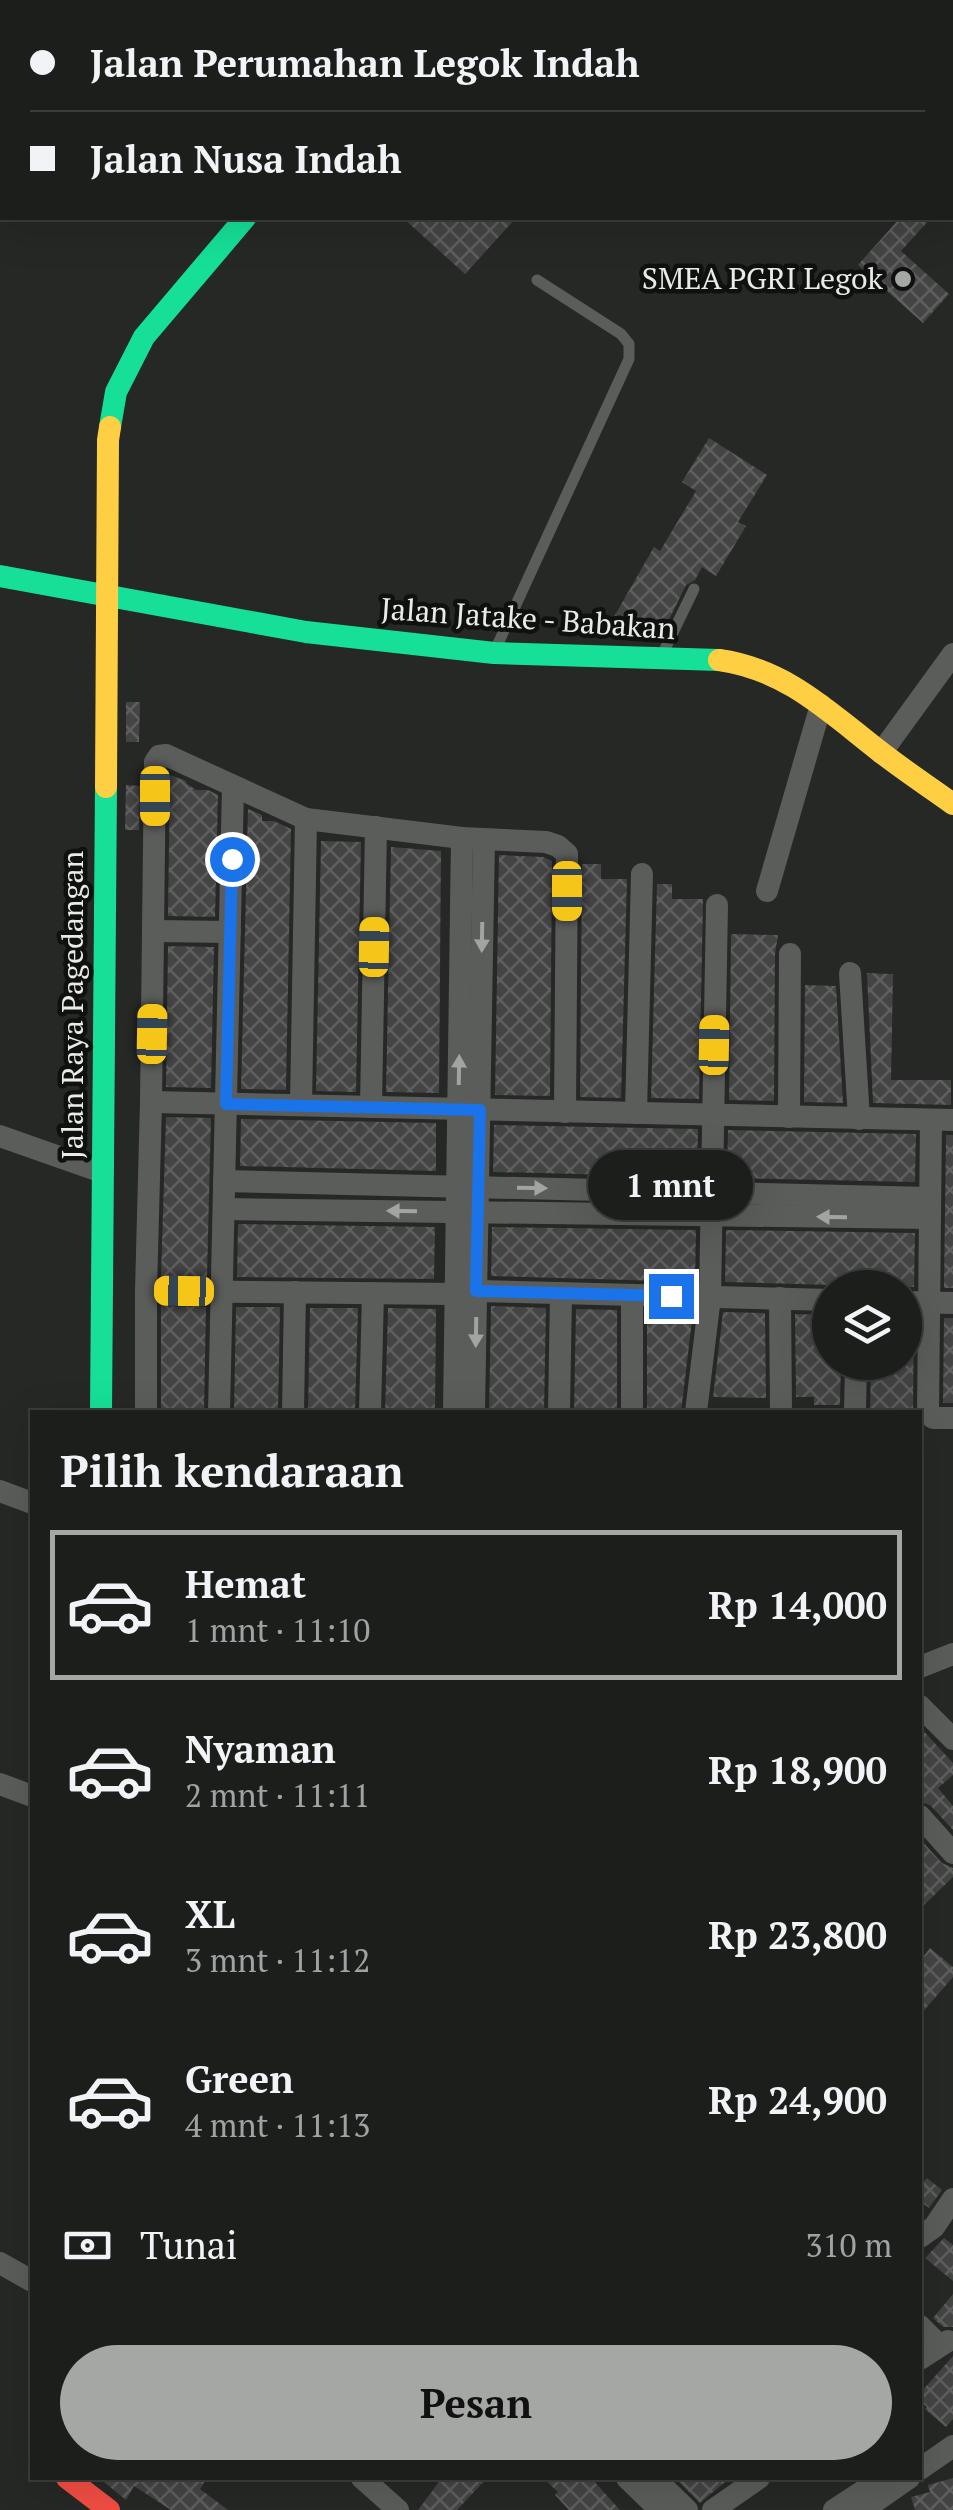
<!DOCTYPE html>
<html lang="id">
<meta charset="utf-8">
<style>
body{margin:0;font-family:"PT Serif",serif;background:#252725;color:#f1f3f6;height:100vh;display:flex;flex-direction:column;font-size:38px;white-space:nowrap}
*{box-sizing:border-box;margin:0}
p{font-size:32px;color:#a0a2a3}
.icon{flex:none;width:55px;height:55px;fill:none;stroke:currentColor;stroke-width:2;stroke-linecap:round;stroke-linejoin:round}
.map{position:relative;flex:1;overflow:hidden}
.side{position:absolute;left:30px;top:1410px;width:892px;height:1070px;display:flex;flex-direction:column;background:#1c1e1c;border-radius:0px;box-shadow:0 10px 40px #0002,0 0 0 2px #3a3c3b}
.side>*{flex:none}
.guide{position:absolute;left:0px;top:0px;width:955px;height:220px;box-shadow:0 10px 40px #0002,0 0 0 2px #3a3c3b;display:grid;align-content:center;height:220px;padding:0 30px;background:#1c1e1c}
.controls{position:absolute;left:812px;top:1270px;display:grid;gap:20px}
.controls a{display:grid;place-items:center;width:110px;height:110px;border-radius:50%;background:#1c1e1c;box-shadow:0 10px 40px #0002,0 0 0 2px #3a3c3b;font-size:50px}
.end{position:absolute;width:45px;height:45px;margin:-22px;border:12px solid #1a73e8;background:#fff;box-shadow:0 0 0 5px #fff}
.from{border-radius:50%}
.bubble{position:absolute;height:70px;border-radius:35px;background:#1c1e1c;box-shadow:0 10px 40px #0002,0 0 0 2px #3a3c3b;font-size:32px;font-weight:800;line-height:70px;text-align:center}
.car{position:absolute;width:30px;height:60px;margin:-30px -15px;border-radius:12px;box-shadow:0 0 8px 2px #0007;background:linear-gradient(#f5c518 24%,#345 0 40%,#f5c518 0 76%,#345 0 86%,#f5c518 0)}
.guide b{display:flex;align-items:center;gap:35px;height:95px;font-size:38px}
.guide b+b{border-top:2px solid #3a3c3b}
.guide i{width:25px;height:25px;background:#f1f3f6}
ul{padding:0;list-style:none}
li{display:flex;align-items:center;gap:30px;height:150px;margin:0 20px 15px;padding:0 10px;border:5px solid transparent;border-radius:0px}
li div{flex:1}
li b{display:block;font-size:38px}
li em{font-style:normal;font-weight:800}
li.current{border-color:#a4a7a4}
li>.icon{width:90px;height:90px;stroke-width:1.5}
h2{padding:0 30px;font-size:45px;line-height:120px}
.pay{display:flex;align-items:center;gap:25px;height:110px;padding:0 30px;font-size:38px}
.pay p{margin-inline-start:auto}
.primary-button{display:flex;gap:20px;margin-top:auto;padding:20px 30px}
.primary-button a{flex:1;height:115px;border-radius:60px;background:#a4a7a4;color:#111;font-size:40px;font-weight:800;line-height:115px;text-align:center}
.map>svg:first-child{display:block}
.building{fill:url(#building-cross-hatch)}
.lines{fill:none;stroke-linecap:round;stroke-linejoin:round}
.lane{stroke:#5b5d5b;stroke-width:11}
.street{stroke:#5b5d5b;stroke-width:22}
.fast{stroke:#16e098;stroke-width:22}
.slow{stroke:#ffcf43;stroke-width:22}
.jam{stroke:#f24e42;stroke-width:22}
.oneway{fill:#a2a4a2}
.route{stroke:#1a73e8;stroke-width:12}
.poi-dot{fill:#a4a7a4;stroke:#0f110f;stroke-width:4}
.labels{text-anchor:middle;stroke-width:9;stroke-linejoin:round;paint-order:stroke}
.poi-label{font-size:30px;fill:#e8ebe8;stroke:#0f110f;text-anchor:end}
.street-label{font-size:30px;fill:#e8ebe8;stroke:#0f110f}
</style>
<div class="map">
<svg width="953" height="2510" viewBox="0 0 953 2510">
<defs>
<pattern id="building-cross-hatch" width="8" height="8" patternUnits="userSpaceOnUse" patternTransform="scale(2.5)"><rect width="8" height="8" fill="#434443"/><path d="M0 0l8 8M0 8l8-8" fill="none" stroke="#5e5f5e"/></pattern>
</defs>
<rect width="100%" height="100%" fill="#252825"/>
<g class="building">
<polygon points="403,218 516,218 465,274"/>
<polygon points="900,218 931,218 901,251 949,294 923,323 858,265"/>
<polygon points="709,438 767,475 738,522 746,526 716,576 702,567 695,580 686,585 660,638 637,638 611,622 654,547 660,551 696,491 682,482"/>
<polygon points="126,702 140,702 139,742 126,742"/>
<polygon points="170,775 186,781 186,783 196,790 208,790 218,795 215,917 168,916"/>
<polygon points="126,785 140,786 139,830 125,830"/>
<polygon points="248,809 262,815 262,821 274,821 291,829 286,1090 241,1089"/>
<polygon points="321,841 361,842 356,1092 316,1091"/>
<polygon points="391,847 441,851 439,1093 386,1092"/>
<polygon points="499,855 543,857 552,861 550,1096 495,1095"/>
<polygon points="582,864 601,864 601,879 627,879 621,1098 580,1097"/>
<polygon points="657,884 672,884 672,899 703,899 699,1099 651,1098"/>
<polygon points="731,934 778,935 775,954 774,1101 729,1100"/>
<polygon points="168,946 214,947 211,1088 166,1087"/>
<polygon points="867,973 893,974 891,1080 951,1080 951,1105 873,1103"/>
<polygon points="805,985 836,986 843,1103 804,1102"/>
<polygon points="166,1117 211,1118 207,1277 161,1276"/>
<polygon points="241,1119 436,1123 436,1171 240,1166"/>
<polygon points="494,1125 698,1129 697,1177 493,1172"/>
<polygon points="728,1130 916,1134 915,1182 727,1178"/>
<polygon points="946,1135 953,1135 953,1288 944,1288"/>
<polygon points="238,1224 435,1227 434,1279 237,1277"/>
<polygon points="492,1227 696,1230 695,1282 491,1276"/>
<polygon points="726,1230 915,1233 914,1287 905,1287 905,1283 830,1283 830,1285 725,1282"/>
<polygon points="161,1306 206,1307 204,1412 161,1412"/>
<polygon points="491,1306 546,1308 544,1412 489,1412"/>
<polygon points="236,1307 280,1307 278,1412 234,1412"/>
<polygon points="310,1308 358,1308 355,1412 308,1412"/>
<polygon points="388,1308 436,1309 435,1412 385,1412"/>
<polygon points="576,1309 617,1310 617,1412 574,1412"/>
<polygon points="647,1310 693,1312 681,1412 647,1412"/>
<polygon points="723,1312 765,1313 766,1398 713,1397"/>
<polygon points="795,1314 830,1315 830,1362 841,1362 840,1405 814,1405 814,1397 796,1397"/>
<polygon points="905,1317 914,1317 913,1412 870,1412 871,1362 905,1362"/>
<polygon points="944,1318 953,1318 953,1403 943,1403"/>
<polygon points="920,1727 953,1763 953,1775 938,1788 953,1806 953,1830 931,1806 920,1801"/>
<polygon points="920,1839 942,1863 953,1868 953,1877 920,1909"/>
<polygon points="930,1948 953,1967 953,1977 920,2015 920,1961"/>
<polygon points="927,2178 942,2190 929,2208 920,2201 920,2186"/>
<polygon points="944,2238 953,2245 953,2281 925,2258"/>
<polygon points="953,2294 953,2327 943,2327 933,2318"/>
<polygon points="953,2356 953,2419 946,2427 925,2409 927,2407 920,2401 920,2393"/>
<polygon points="99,2478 207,2478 200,2489 228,2510 171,2510 134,2486 126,2500"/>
<polygon points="442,2478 487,2478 457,2510 418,2510"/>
<polygon points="543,2478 591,2478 620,2510 569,2510 555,2495 558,2492"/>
<polygon points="675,2478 730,2478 700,2503"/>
<polygon points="953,2478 953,2510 915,2510 911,2497 930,2492 928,2485"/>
</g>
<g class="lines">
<g class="lane">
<polyline points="496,648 629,359 629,344 621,334 537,280"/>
<polyline points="662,655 694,589"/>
</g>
<g class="street">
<polyline points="925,0 928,2"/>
<polyline points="952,23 953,24"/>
<polyline points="881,753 953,654"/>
<polyline points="767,891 821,705"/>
<polyline points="153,931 230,932"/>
<polyline points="850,973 859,1119"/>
<polyline points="151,1102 953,1120"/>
<polyline points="301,1105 306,819"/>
<polyline points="371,1107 376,827"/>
<polyline points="636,1113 642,874"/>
<polyline points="789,1117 790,954"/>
<polyline points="931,1120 928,1414 933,1418 953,1418"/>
<polyline points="0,1136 102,1172"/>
<polyline points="224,1181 930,1198"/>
<polyline points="224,1209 930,1218"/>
<polyline points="146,1291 456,1294"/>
<polyline points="477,1291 830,1300"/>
<polyline points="780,1298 781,1412"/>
<polyline points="905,1302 953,1303"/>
<polyline points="146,1412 146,1291 151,1102 155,762 159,756 166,755 306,819 462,838 546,842 558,846 567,854 565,1112"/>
<polyline points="219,1412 233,786"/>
<polyline points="293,1412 295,1292"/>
<polyline points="370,1412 373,1293"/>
<polyline points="454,1412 462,838"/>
<polyline points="474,1412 484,839"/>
<polyline points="559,1412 561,1293"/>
<polyline points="632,1412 632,1295"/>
<polyline points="696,1412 710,1297 717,905"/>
<polyline points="855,1412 856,1362"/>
<polyline points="0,1491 32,1503"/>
<polyline points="920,1667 953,1654"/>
<polyline points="920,1706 953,1739"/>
<polyline points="0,1784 32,1796"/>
<polyline points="920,1816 953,1853"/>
<polyline points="920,2237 934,2227 953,2199"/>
<polyline points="0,2263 32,2281"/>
<polyline points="920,2326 939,2345"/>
<polyline points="920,2359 948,2341"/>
<polyline points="920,2469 953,2446"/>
<polyline points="362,2478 398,2510"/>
<polyline points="627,2478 660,2510"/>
<polyline points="654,2478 687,2510"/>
<polyline points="713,2510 759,2478"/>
<polyline points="834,2510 883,2478"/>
<polyline points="863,2510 909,2478"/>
</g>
<g class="fast">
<polyline points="424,2 426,0"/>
<polyline points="110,427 116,392 144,337 245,218"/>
<polyline points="0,576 306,632 494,653 719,660"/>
<polyline points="101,1412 106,787"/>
</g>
<g class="slow">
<path d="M719,660C785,669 828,711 878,750C902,769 928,786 953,804"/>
<polyline points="106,787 108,440 110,427"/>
</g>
<polyline class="jam" points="67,2478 109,2510"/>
</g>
<defs><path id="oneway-solid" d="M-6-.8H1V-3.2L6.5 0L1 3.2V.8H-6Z" transform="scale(2.5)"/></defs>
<g class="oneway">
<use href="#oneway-solid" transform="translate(482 937) rotate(91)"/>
<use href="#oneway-solid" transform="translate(459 1070) rotate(-89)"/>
<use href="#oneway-solid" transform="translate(532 1188) rotate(1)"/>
<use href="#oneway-solid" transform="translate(402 1211) rotate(-179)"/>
<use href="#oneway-solid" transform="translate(832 1217) rotate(-179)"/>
<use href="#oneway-solid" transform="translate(476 1332) rotate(91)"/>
</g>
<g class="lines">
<polyline class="route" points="232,859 226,1104 480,1110 476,1291 671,1296"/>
</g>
<circle class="poi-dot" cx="903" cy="279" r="10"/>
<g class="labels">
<g class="poi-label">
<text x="883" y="289">SMEA PGRI Legok</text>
</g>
<g class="street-label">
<text transform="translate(528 619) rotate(4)" y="10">Jalan Jatake - Babakan</text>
<text transform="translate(73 1005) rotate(-90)" y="10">Jalan Raya Pagedangan</text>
</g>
</g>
</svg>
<div class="controls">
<a><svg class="icon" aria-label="layers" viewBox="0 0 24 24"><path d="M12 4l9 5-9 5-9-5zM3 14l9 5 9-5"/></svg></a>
</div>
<i class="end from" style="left:232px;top:859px"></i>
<i class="end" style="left:671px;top:1296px"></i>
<div class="bubble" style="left:588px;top:1150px;width:165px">1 mnt</div>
<i class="car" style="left:155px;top:796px;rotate:180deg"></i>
<i class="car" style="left:567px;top:891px;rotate:180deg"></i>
<i class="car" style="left:374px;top:947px;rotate:1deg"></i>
<i class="car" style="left:152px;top:1034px;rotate:1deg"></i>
<i class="car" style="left:714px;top:1045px;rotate:1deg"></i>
<i class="car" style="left:184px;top:1291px;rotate:271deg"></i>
<div class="guide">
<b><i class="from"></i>Jalan Perumahan Legok Indah</b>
<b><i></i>Jalan Nusa Indah</b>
</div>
<section class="side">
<h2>Pilih kendaraan</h2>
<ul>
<li class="current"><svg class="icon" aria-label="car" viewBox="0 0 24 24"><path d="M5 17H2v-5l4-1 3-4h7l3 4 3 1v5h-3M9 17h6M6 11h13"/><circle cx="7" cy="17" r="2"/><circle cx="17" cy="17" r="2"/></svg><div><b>Hemat</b><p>1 mnt · 11:10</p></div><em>Rp 14,000</em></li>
<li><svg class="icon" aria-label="car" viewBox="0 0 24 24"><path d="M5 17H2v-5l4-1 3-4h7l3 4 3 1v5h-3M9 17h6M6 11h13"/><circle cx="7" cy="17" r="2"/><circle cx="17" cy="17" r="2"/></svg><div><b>Nyaman</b><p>2 mnt · 11:11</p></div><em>Rp 18,900</em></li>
<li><svg class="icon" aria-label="car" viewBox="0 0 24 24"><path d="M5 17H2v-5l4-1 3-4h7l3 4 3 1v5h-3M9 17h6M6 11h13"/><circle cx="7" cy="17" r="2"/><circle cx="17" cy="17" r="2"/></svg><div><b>XL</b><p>3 mnt · 11:12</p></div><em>Rp 23,800</em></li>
<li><svg class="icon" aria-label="car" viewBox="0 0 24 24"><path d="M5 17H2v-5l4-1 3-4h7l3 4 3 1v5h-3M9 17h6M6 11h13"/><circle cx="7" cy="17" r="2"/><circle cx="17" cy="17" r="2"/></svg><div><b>Green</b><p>4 mnt · 11:13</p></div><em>Rp 24,900</em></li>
</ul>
<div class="pay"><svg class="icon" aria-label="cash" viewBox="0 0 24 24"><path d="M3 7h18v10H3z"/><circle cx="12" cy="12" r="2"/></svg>Tunai<p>310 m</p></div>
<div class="primary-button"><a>Pesan</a></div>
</section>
</div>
